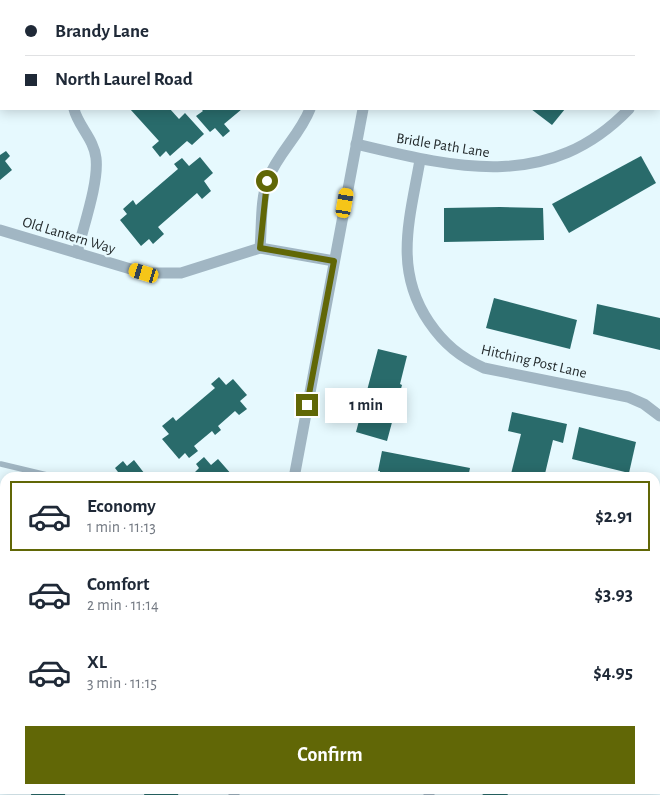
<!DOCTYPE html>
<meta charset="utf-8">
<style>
body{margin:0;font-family:"Alegreya Sans",sans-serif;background:#f2f2f3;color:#1f2937;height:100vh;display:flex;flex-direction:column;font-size:19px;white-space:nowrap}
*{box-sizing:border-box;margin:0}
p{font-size:16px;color:#747a83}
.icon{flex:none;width:28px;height:28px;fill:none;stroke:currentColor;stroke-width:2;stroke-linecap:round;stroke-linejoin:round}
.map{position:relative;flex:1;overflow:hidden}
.side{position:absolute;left:0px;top:472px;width:660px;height:322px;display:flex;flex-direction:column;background:#fff;border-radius:15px 15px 0 0;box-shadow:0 2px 12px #0003}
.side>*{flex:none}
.banner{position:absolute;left:0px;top:0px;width:660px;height:110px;box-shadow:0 2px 12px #0003;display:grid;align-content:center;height:110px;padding:0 25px;background:#fff}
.end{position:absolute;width:22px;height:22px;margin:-11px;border:6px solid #616706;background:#fff;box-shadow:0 0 0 2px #fff}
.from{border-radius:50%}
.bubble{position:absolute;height:35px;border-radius:0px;background:#fff;box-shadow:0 2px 12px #0003;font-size:16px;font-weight:700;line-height:35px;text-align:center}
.car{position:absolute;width:15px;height:30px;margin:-15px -8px;border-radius:6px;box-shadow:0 0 4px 1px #0007;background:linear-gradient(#f5c518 24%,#345 0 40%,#f5c518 0 76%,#345 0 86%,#f5c518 0)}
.banner b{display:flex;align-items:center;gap:18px;height:48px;font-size:19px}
.banner b+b{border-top:1px solid #e0e1e3}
.banner i{width:12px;height:12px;background:#1f2937}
ul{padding:9px 0 0;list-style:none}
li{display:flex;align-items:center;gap:15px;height:70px;margin:0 10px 8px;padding:0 15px;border:2px solid transparent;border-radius:0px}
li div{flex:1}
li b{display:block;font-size:19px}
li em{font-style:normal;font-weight:700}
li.active{border-color:#616706}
li>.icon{width:45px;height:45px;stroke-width:1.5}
.action{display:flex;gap:10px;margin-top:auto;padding:10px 25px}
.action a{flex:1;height:58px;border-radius:0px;background:#616706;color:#fff;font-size:20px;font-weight:700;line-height:58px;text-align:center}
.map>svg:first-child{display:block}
.building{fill:#296b6b}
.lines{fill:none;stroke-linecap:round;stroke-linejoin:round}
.service{stroke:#a1b6c3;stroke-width:5.5}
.minor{stroke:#a1b6c3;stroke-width:11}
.route{stroke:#616706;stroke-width:6}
.labels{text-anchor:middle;stroke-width:5;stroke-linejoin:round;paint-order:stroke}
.street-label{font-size:15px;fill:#242b2d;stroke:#e6f9fe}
</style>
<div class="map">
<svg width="660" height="795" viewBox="0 0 660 795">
<rect width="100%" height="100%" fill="#e6f9fe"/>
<g class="building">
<polygon points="130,109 170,109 179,119 185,113 204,134 192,145 187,141 170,156 166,151 160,157 152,147 159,141"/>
<polygon points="201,109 242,109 224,124 230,131 223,137 215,128 210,132 196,116 203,111"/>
<polygon points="531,109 565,109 552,125"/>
<polygon points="6,151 10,156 5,161 12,170 0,180 0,155"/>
<polygon points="641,156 656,183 569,233 552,204"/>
<polygon points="200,157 213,173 204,181 211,191 202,199 197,193 158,227 164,234 153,244 149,239 141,246 120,220 127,214 123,209 133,200 136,205 178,169 174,164 182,158 189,166"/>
<polygon points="500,207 543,208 544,240 444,242 444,208"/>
<polygon points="494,298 577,320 570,349 486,328"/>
<polygon points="597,304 660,318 660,350 593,334"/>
<polygon points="378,349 407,356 400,384 402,385 387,441 356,432"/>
<polygon points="219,377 226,385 233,379 247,395 240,401 247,409 239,415 235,411 218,426 221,430 215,435 212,431 194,446 198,451 189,458 185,453 179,459 162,439 169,434 162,426 173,417 176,421 215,388 211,384"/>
<polygon points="512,412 567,424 563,443 553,440 544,478 510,478 521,434 508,431"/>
<polygon points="579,427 636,442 629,473 572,459"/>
<polygon points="382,451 470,468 468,478 379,478 380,471 378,471"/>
<polygon points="204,457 211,465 218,459 232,475 229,478 189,478 199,468 196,464"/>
<polygon points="134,460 148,478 112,478 118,472 115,468 123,461 127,466"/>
<polygon points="0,591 5,592 5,626 0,624"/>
<polygon points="660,625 660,649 655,645 655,634"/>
<polygon points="0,726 5,727 5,746 1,764"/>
<polygon points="32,790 66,790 65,795 31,795"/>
<polygon points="146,790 180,790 178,795 144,795"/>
<polygon points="489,790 505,790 508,795 482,795"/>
</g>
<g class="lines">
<polyline class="service" points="1,464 47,475"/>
<g class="minor">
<polyline points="108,1 109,0"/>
<polyline points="384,1 384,0"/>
<polyline points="659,72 660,70"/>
<path d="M74,109C78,126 94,139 96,158C99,183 83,227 77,253"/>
<path d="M356,144C456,168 549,192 629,109"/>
<path d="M420,160C410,218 393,269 429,322C444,344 460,357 484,368L628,397L644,404L660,416"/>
<polyline points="0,230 144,273 181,273 260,248 334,261"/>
<path d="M260,248C262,227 260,199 268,179C278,153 300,135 310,109"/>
<polyline points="294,478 363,109"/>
<polyline points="0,560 5,560"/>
<polyline points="655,569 660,569"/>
<polyline points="429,790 429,795"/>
<polyline points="234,795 234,790"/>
</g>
</g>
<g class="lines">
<polyline class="route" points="267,181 260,248 334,261 307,405"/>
</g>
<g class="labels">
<g class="street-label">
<text transform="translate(443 145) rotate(9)" y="5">Bridle Path Lane</text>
<text transform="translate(69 235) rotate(17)" y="5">Old Lantern Way</text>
<text transform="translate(534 361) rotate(13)" y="5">Hitching Post Lane</text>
</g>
</g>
</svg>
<i class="end from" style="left:267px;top:181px"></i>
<i class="end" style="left:307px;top:405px"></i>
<div class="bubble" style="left:325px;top:388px;width:82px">1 min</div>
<i class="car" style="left:345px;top:203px;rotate:10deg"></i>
<i class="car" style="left:144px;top:273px;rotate:287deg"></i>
<div class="banner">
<b><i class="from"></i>Brandy Lane</b>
<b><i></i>North Laurel Road</b>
</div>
<section class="side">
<ul>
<li class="active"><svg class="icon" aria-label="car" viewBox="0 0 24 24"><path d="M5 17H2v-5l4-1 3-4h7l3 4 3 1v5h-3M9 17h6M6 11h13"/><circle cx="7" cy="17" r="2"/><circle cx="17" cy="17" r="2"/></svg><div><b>Economy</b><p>1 min · 11:13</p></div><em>$2.91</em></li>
<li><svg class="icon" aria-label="car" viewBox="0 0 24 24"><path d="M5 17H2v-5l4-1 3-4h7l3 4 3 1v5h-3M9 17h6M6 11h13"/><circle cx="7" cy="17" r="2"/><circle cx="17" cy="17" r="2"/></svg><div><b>Comfort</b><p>2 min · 11:14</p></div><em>$3.93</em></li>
<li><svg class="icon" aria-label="car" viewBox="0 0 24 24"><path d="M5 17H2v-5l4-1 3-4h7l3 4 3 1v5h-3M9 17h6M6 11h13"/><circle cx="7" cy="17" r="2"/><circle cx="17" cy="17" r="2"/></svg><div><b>XL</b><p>3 min · 11:15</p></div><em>$4.95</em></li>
</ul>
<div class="action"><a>Confirm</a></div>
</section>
</div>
